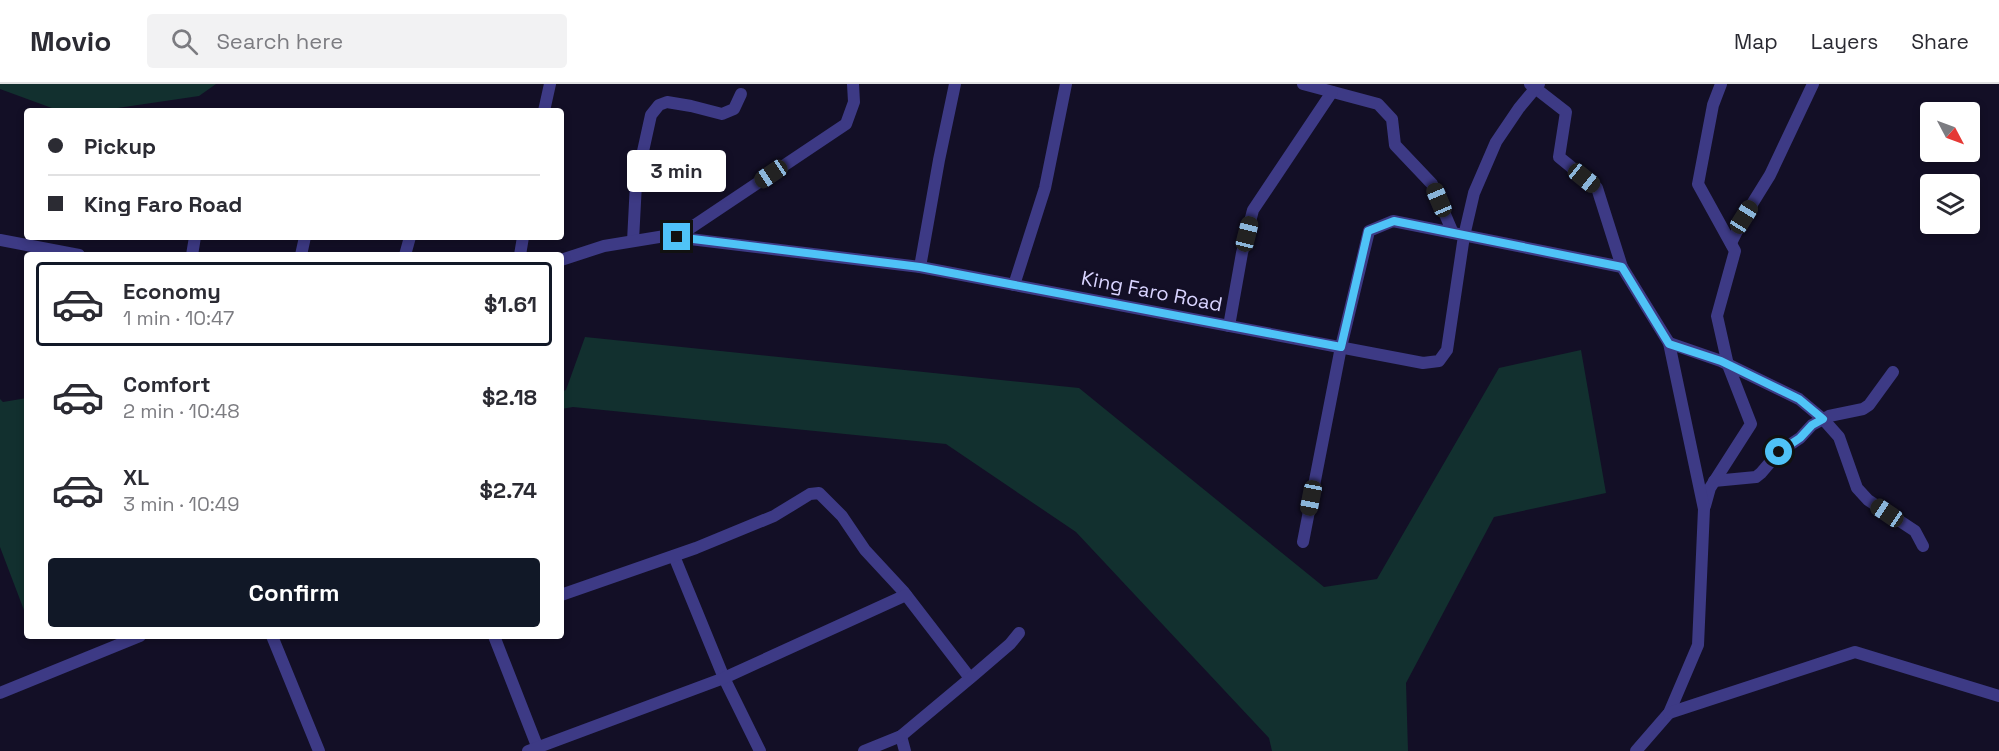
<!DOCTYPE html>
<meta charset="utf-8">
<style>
body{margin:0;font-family:"Space Grotesk",sans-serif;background:#f2f2f3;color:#2b2b33;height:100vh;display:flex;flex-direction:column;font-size:22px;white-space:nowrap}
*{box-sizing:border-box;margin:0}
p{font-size:20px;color:#7c7c81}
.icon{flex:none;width:33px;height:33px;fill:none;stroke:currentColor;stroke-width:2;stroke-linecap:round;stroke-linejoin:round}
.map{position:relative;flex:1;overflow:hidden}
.drawer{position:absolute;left:24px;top:168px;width:540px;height:387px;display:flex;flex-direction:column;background:#fff;border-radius:6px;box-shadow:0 3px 9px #0003}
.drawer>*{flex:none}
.banner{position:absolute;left:24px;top:24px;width:540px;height:132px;border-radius:6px;box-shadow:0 3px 9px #0003;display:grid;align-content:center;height:132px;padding:0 24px;background:#fff}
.needle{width:39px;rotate:131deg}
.controls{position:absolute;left:1920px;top:18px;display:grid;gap:12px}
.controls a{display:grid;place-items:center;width:60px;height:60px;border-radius:6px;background:#fff;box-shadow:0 3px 9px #0003;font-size:30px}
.end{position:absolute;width:27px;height:27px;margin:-14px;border:8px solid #4fc3f7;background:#111;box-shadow:0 0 0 3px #111}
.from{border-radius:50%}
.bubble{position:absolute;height:42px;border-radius:6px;background:#fff;box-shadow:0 3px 9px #0003;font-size:20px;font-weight:800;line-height:42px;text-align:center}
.car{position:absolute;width:18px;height:36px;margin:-18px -9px;border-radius:8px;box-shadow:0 0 4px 2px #0007;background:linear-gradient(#222 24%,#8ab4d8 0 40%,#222 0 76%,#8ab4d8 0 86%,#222 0)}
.banner b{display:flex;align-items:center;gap:21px;height:57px;font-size:22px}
.banner b+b{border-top:2px solid #e1e1e2}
.banner i{width:15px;height:15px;background:#2b2b33}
ul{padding:10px 0 0;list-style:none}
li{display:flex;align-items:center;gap:18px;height:84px;margin:0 12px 9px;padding:0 12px;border:3px solid transparent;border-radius:6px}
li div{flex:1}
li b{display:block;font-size:22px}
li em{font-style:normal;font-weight:800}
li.selected{border-color:#111827}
li>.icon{width:54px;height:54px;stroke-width:1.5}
.button{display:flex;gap:12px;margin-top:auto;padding:12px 24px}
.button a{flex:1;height:69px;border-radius:6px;background:#111827;color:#fff;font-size:24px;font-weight:800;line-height:69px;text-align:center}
header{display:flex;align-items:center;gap:36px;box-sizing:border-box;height:84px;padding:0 30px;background:#fff;border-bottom:2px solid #e1e1e2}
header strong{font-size:28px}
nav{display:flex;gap:33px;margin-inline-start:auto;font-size:21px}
.search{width:420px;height:54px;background:#f2f2f3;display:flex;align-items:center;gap:15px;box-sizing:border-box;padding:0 21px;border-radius:6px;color:#7c7c81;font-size:22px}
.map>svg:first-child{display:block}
.green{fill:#12302f}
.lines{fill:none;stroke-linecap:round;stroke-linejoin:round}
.minor{stroke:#3d3a85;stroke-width:12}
.route{stroke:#4fc3f7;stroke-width:8}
.labels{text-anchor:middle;stroke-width:4.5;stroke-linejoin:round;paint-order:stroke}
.street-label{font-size:20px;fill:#d9d4ff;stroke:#130f26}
</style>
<header>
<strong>Movio</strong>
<div class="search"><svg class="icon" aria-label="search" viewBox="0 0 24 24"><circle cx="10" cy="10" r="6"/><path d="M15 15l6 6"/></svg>Search here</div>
<nav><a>Map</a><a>Layers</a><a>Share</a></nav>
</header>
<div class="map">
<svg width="1999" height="667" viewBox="0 0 1999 667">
<rect width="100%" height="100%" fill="#130f26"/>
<g class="green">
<polygon points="0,0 216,0 199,12 97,27 60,27 0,5"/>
<polygon points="585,253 1079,304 1324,503 1377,495 1499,284 1581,266 1606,409 1494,433 1406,599 1408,667 1272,667 1269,654 1076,448 946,360 573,323 561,325 561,308 566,306"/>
<polygon points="27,314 27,534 0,463 0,315 3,318"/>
</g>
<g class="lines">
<g class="minor">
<polyline points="1303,0 1378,20 1392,35 1395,61 1432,100 1453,149"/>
<polyline points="1530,0 1566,28 1559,73 1597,104 1622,183"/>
<polyline points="544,27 550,0"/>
<polyline points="677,153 846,40 854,18 853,0"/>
<polyline points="0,156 79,171"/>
<polyline points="633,157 636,99 651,31 659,21 667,18 691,22 722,30 734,25 741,10"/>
<polyline points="1731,159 1744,133 1770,91 1813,0"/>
<polyline points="192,171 195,153"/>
<polyline points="301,171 305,153"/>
<polyline points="405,171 410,153"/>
<polyline points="520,171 523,153"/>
<polyline points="561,176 604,162 665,152 920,183 1423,279 1439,277 1447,266 1464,152 1474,109 1496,58 1519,24 1539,0"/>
<polyline points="920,183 939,76 955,0"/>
<polyline points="1014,201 1045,104 1066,0"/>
<polyline points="1229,242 1242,169 1253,126 1332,8"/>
<polyline points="1669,259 1721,277 1799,315 1823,335 1839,353 1857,404 1868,416 1915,447 1923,462"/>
<polyline points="1714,397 1756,393 1761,389 1779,368 1800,354 1812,341 1829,332 1863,325 1869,321 1893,288"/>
<polyline points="1705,422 1710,404 1751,340 1728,281 1717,232 1735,167 1698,100 1713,21 1721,0"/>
<polyline points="1303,458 1341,263 1369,147 1393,137 1622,183 1669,259 1704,425 1698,561 1669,629 1636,667"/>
<polyline points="674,472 724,594 760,667"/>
<polyline points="561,511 696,464 774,432 810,410 819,409 842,432 865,466 903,507 970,594"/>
<polyline points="272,552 319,667"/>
<polyline points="494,552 539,667"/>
<polyline points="0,609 140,552"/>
<polyline points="1669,629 1855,568 1999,612"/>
<polyline points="901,652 905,667"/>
<polyline points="528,667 724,594 906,511"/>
<polyline points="864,667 901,652 974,591 1010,560 1019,549"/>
</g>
</g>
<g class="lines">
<polyline class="route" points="677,153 920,183 1341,263 1368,147 1394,137 1622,183 1669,260 1721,277 1799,315 1823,335 1812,341 1800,354 1779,368"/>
</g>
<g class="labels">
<g class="street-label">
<text transform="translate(1152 207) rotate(11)" y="7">King Faro Road</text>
</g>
</g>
</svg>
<div class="controls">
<a><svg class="needle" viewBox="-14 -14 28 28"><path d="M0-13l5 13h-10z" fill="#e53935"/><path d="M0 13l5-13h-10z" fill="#7c7c81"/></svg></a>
<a><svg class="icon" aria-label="layers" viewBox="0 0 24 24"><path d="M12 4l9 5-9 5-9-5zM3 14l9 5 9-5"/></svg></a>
</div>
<i class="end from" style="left:1779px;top:368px"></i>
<i class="end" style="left:677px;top:153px"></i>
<div class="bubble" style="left:627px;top:66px;width:99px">3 min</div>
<i class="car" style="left:771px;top:90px;rotate:236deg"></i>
<i class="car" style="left:1584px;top:94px;rotate:129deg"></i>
<i class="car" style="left:1439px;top:116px;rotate:337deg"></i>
<i class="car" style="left:1744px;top:133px;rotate:32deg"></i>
<i class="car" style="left:1247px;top:150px;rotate:14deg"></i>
<i class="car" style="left:1311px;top:414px;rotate:191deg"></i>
<i class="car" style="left:1887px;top:429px;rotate:304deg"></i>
<div class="banner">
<b><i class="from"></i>Pickup</b>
<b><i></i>King Faro Road</b>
</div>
<section class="drawer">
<ul>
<li class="selected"><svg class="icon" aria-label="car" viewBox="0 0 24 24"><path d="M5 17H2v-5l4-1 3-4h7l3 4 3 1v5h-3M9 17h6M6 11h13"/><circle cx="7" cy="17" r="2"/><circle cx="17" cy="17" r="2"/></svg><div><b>Economy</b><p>1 min · 10:47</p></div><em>$1.61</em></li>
<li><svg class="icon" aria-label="car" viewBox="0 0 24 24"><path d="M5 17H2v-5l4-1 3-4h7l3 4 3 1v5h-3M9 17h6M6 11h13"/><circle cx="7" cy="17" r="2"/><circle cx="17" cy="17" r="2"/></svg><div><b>Comfort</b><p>2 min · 10:48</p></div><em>$2.18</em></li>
<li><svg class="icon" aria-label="car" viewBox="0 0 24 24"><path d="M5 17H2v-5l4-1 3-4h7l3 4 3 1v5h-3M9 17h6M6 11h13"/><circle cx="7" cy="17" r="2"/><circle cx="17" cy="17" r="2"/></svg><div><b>XL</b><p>3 min · 10:49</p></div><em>$2.74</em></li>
</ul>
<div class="button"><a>Confirm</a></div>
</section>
</div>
